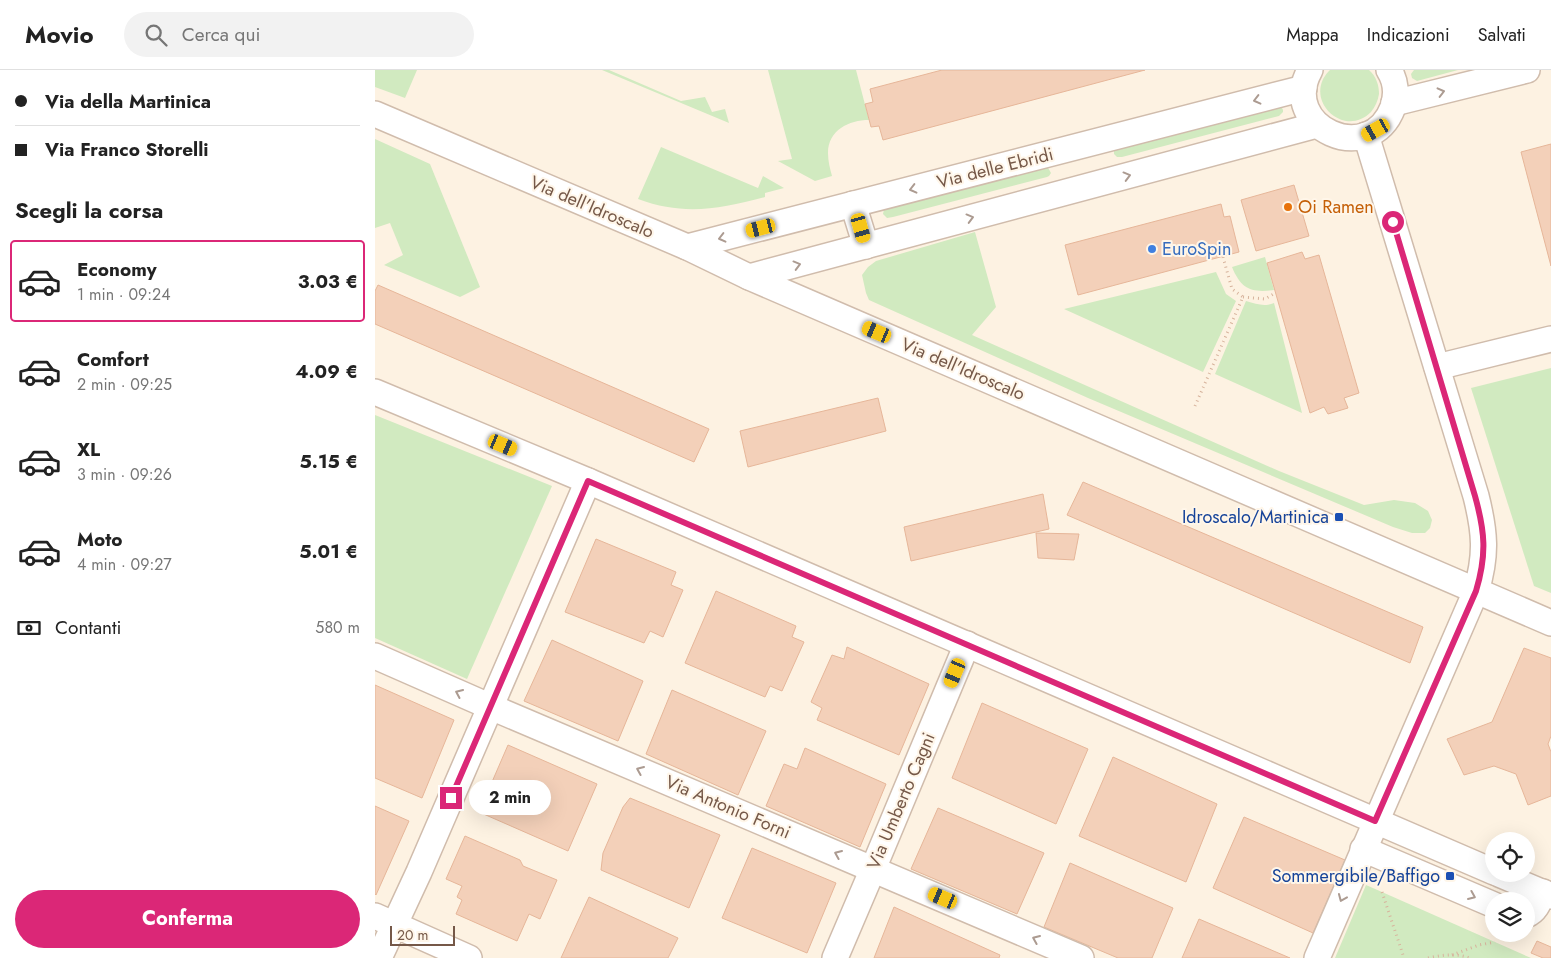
<!DOCTYPE html>
<html lang="it">
<meta charset="utf-8">
<style>
body{margin:0;font-family:Jost,sans-serif;background:#f2f2f2;color:#222;height:100vh;display:flex;flex-direction:column;font-size:19px;white-space:nowrap}
*{box-sizing:border-box;margin:0}
p{font-size:16px;color:#767676}
.icon{flex:none;width:28px;height:28px;fill:none;stroke:currentColor;stroke-width:2;stroke-linecap:round;stroke-linejoin:round}
.map{position:relative;flex:1;overflow:hidden}
.drawer{display:flex;flex-direction:column;background:#fff;width:375px}
.drawer>*{flex:none}
.banner{display:grid;align-content:center;height:110px;padding:0 15px;background:#fff}
.buttons{position:absolute;left:1110px;top:762px;display:grid;gap:10px}
.buttons a{display:grid;place-items:center;width:50px;height:50px;border-radius:50%;background:#fff;box-shadow:0 5px 20px #0002;font-size:25px}
.scale{position:absolute;left:15px;bottom:12px;width:65px;box-sizing:border-box;padding-left:5px;border:2px solid #755848;border-top:0;font-size:14px;line-height:18px;white-space:nowrap;color:#755848;-webkit-text-stroke:4px #fff6e9;paint-order:stroke}
.end{position:absolute;width:22px;height:22px;margin:-11px;border:6px solid #db2777;background:#fff;box-shadow:0 0 0 2px #fff}
.from{border-radius:50%}
.bubble{position:absolute;height:35px;border-radius:18px;background:#fff;box-shadow:0 5px 20px #0002;font-size:16px;font-weight:700;line-height:35px;text-align:center}
.car{position:absolute;width:15px;height:30px;margin:-15px -8px;border-radius:6px;box-shadow:0 0 4px 1px #0007;background:linear-gradient(#f5c518 24%,#345 0 40%,#f5c518 0 76%,#345 0 86%,#f5c518 0)}
.banner b{display:flex;align-items:center;gap:18px;height:48px;font-size:19px}
.banner b+b{border-top:1px solid #e0e0e0}
.banner i{width:12px;height:12px;background:#222}
ul{padding:0;list-style:none}
li{display:flex;align-items:center;gap:15px;height:82px;margin:0 10px 8px;padding:0 5px;border:2px solid transparent;border-radius:5px}
li div{flex:1}
li b{display:block;font-size:19px}
li em{font-style:normal;font-weight:700}
li.active{border-color:#db2777}
li>.icon{width:45px;height:45px;stroke-width:1.5}
h2{padding:0 15px;font-size:22px;line-height:60px}
.pay{display:flex;align-items:center;gap:12px;height:55px;padding:0 15px;font-size:19px}
.pay p{margin-inline-start:auto}
.cta{display:flex;gap:10px;margin-top:auto;padding:10px 15px}
.cta a{flex:1;height:58px;border-radius:30px;background:#db2777;color:#fff;font-size:20px;font-weight:700;line-height:58px;text-align:center}
header{display:flex;align-items:center;gap:30px;box-sizing:border-box;height:70px;padding:0 25px;background:#fff;border-bottom:1px solid #e0e0e0}
header strong{font-size:24px}
nav{display:flex;gap:28px;margin-inline-start:auto;font-size:18px}
.search{width:350px;height:45px;background:#f2f2f2;display:flex;align-items:center;gap:12px;box-sizing:border-box;padding:0 18px;border-radius:28px;color:#767676;font-size:19px}
main{display:flex;flex:1;min-height:0}
.map>svg:first-child{display:block}
.green{fill:#d1eac0}
.building{fill:#f3d0b9;stroke:#e6b699}
.lines{fill:none;stroke-linecap:round;stroke-linejoin:round}
.minor-casing{stroke:#d0bcac;stroke-width:28}
.path{stroke:#d7b39c;stroke-width:3;stroke-dasharray:1 4;stroke-linecap:butt}
.minor{stroke:#fff;stroke-width:25}
.oneway{stroke:#ac9b91}
.route{stroke:#db2777;stroke-width:6}
.food-dot{fill:#e8710a;stroke:#fff6e9;stroke-width:2}
.shop-dot{fill:#3f7fe0;stroke:#fff6e9;stroke-width:2}
.transit-dot{fill:#1a4fb4;stroke:#fff6e9;stroke-width:2}
.labels{text-anchor:middle;stroke-width:4;stroke-linejoin:round;paint-order:stroke}
.street-label{font-size:18px;fill:#755848;stroke:#fff6e9}
.food-label{font-size:18px;fill:#c56008;stroke:#fff6e9;text-anchor:start}
.shop-label{font-size:18px;fill:#366cbe;stroke:#fff6e9;text-anchor:start}
.transit-label{font-size:18px;fill:#164399;stroke:#fff6e9;text-anchor:end}
</style>
<header>
<strong>Movio</strong>
<div class="search"><svg class="icon" aria-label="search" viewBox="0 0 24 24"><circle cx="10" cy="10" r="6"/><path d="M15 15l6 6"/></svg>Cerca qui</div>
<nav><a>Mappa</a><a>Indicazioni</a><a>Salvati</a></nav>
</header>
<main>
<section class="drawer">
<div class="banner">
<b><i class="from"></i>Via della Martinica</b>
<b><i></i>Via Franco Storelli</b>
</div>
<h2>Scegli la corsa</h2>
<ul>
<li class="active"><svg class="icon" aria-label="car" viewBox="0 0 24 24"><path d="M5 17H2v-5l4-1 3-4h7l3 4 3 1v5h-3M9 17h6M6 11h13"/><circle cx="7" cy="17" r="2"/><circle cx="17" cy="17" r="2"/></svg><div><b>Economy</b><p>1 min · 09:24</p></div><em>3.03 €</em></li>
<li><svg class="icon" aria-label="car" viewBox="0 0 24 24"><path d="M5 17H2v-5l4-1 3-4h7l3 4 3 1v5h-3M9 17h6M6 11h13"/><circle cx="7" cy="17" r="2"/><circle cx="17" cy="17" r="2"/></svg><div><b>Comfort</b><p>2 min · 09:25</p></div><em>4.09 €</em></li>
<li><svg class="icon" aria-label="car" viewBox="0 0 24 24"><path d="M5 17H2v-5l4-1 3-4h7l3 4 3 1v5h-3M9 17h6M6 11h13"/><circle cx="7" cy="17" r="2"/><circle cx="17" cy="17" r="2"/></svg><div><b>XL</b><p>3 min · 09:26</p></div><em>5.15 €</em></li>
<li><svg class="icon" aria-label="car" viewBox="0 0 24 24"><path d="M5 17H2v-5l4-1 3-4h7l3 4 3 1v5h-3M9 17h6M6 11h13"/><circle cx="7" cy="17" r="2"/><circle cx="17" cy="17" r="2"/></svg><div><b>Moto</b><p>4 min · 09:27</p></div><em>5.01 €</em></li>
</ul>
<div class="pay"><svg class="icon" aria-label="cash" viewBox="0 0 24 24"><path d="M3 7h18v10H3z"/><circle cx="12" cy="12" r="2"/></svg>Contanti<p>580 m</p></div>
<div class="cta"><a>Conferma</a></div>
</section>
<div class="map">
<svg width="1176" height="888" viewBox="0 0 1176 888">
<rect width="100%" height="100%" fill="#fdf2e2"/>
<g class="green">
<polygon points="0,0 42,0 30,28 0,17"/>
<polygon points="227,0 234,0 306,31 330,27 337,42 350,39 354,53"/>
<path d="M393,0H481L494,50C474,50 453,60 453,83C453,91 455,99 457,106L440,111L403,91L417,89Z"/>
<path d="M955,0H994C1001,6 1004,15 1004,24C1003,31 1000,37 996,42C968,70 926,28 955,0Z"/>
<polygon points="1039,0 1083,0 1042,11 1037,8 1036,4"/>
<polygon points="906,36 908,40 908,42 904,46 747,87 742,87 739,84 739,80"/>
<polygon points="0,69 55,94 105,217 85,227 9,195 28,185 15,153 0,158"/>
<path d="M286,77L383,118L388,106L409,118L390,123V127C344,139 309,146 263,129Z"/>
<polygon points="672,96 676,103 674,106 672,107 518,147 512,148 508,144 509,139"/>
<polygon points="600,162 621,237 597,265 904,401 989,435 1019,430 1040,433 1053,441 1057,450 1055,458 1050,463 1037,463 1018,457 713,328 494,230 491,223 487,205 493,197 501,191"/>
<path d="M890,187L899,220C876,223 866,219 857,197Z"/>
<polygon points="841,202 851,224 861,231 828,302 689,239"/>
<path d="M871,231C882,234 889,237 899,233L927,343L840,304Z"/>
<polygon points="1176,298 1176,523 1159,516 1096,318"/>
<polygon points="0,345 177,416 92,609 0,568"/>
<polygon points="991,815 1007,822 1156,888 960,888"/>
</g>
<g class="building">
<polygon points="567,0 770,0 508,70 504,56 496,57 490,34 498,32 495,19"/>
<polygon points="1176,74 1176,196 1146,82"/>
<polygon points="919,115 934,166 881,181 866,130"/>
<polygon points="846,134 849,147 855,146 864,182 703,225 690,175"/>
<polygon points="927,182 930,189 944,185 984,323 969,328 973,338 953,344 949,337 935,343 892,193"/>
<polygon points="3,215 334,359 319,392 0,254 0,221"/>
<polygon points="503,328 511,361 373,397 365,361"/>
<polygon points="708,412 1048,557 1035,593 692,445"/>
<polygon points="668,424 674,459 536,491 529,457"/>
<polygon points="661,463 704,464 699,490 663,488"/>
<polygon points="221,469 301,502 296,515 308,520 288,567 275,561 269,573 190,542"/>
<polygon points="341,521 421,556 417,567 429,572 407,621 395,616 390,627 310,593"/>
<polygon points="177,570 268,611 243,671 149,631"/>
<polygon points="472,577 554,614 524,685 442,650 447,638 436,632 457,585 469,589"/>
<polygon points="1149,578 1176,588 1176,666 1173,674 1176,682 1176,726 1153,735 1141,704 1119,696 1089,705 1072,669 1117,652"/>
<polygon points="0,615 79,650 47,728 0,708"/>
<polygon points="297,620 391,661 363,725 271,684"/>
<polygon points="607,633 713,679 681,754 577,708"/>
<polygon points="133,675 222,714 193,781 104,742"/>
<polygon points="430,678 511,714 485,777 391,736 409,694 422,699"/>
<polygon points="738,687 842,734 811,812 704,766"/>
<polygon points="255,728 345,765 314,838 226,800 228,783 248,737"/>
<polygon points="0,736 34,751 1,825 0,824"/>
<polygon points="563,738 669,783 642,844 536,799"/>
<polygon points="869,747 970,790 938,863 838,818"/>
<polygon points="90,766 145,790 148,796 182,810 165,849 154,844 142,871 81,844 87,830 82,827 87,816 71,809"/>
<polygon points="377,778 461,813 432,883 347,848"/>
<polygon points="695,793 798,838 777,888 743,888 669,857"/>
<polygon points="214,827 303,868 293,888 186,888"/>
<polygon points="519,837 625,885 624,888 499,888"/>
<polygon points="824,849 915,888 807,888"/>
<polygon points="1162,871 1176,877 1176,888 1168,888 1156,883"/>
</g>
<g class="lines">
<g class="minor-casing">
<g id="minor">
<path d="M935,0C903,57 995,99 1018,37C1022,25 1021,11 1014,0"/>
<polyline points="1019,33 1152,0"/>
<polyline points="0,44 312,177 374,207 1176,553"/>
<polyline points="478,134 491,176"/>
<polyline points="312,177 929,18"/>
<polyline points="374,207 942,55"/>
<polyline points="1062,297 1176,269"/>
<polyline points="0,322 213,411 1119,802"/>
<polyline points="0,586 116,637 706,888"/>
<polyline points="988,779 1119,835"/>
<polyline points="1124,804 1176,826"/>
<path d="M1151,845C1161,841 1164,832 1168,822"/>
<polyline points="0,846 94,888"/>
<polyline points="4,888 44,802 213,411"/>
<polyline points="460,888 498,799 592,574"/>
<path d="M942,888L1101,521C1112,485 1110,462 1101,426L991,65"/>
</g>
</g>
<g class="path">
<polyline points="868,227 890,229 900,223"/>
<polyline points="820,336 868,227 857,219 848,187"/>
<polyline points="1007,822 1029,888"/>
<polyline points="1077,885 1104,875 1120,872"/>
<path d="M1053,888C1067,885 1081,883 1095,888"/>
</g>
<use href="#minor" class="minor"/>
</g>
<defs><path id="oneway-chevron" d="M-2-3.5L2.5 0L-2 3.5" fill="none" stroke-width="1.6" stroke-linecap="round" stroke-linejoin="round" transform="scale(1.25)"/></defs>
<g class="oneway">
<use href="#oneway-chevron" transform="translate(1066 22) rotate(-14)"/>
<use href="#oneway-chevron" transform="translate(882 30) rotate(166)"/>
<use href="#oneway-chevron" transform="translate(752 106) rotate(-15)"/>
<use href="#oneway-chevron" transform="translate(538 119) rotate(166)"/>
<use href="#oneway-chevron" transform="translate(595 148) rotate(-15)"/>
<use href="#oneway-chevron" transform="translate(347 168) rotate(166)"/>
<use href="#oneway-chevron" transform="translate(422 195) rotate(-15)"/>
<use href="#oneway-chevron" transform="translate(84 623) rotate(-156)"/>
<use href="#oneway-chevron" transform="translate(265 700) rotate(-157)"/>
<use href="#oneway-chevron" transform="translate(463 784) rotate(-157)"/>
<use href="#oneway-chevron" transform="translate(1097 826) rotate(23)"/>
<use href="#oneway-chevron" transform="translate(967 828) rotate(113)"/>
<use href="#oneway-chevron" transform="translate(661 869) rotate(-157)"/>
</g>
<g class="lines">
<path class="route" d="M76,728L213,411L1000,751L1101,521C1112,484 1110,462 1100,426L1018,152"/>
</g>
<circle class="food-dot" cx="913" cy="137" r="5"/>
<circle class="shop-dot" cx="777" cy="179" r="5"/>
<g class="transit-dot">
<rect x="959" y="442" width="10" height="10" rx="2.5"/>
<rect x="1070" y="801" width="10" height="10" rx="2.5"/>
</g>
<g class="labels">
<g class="street-label">
<text transform="translate(620 98) rotate(-14)" y="6">Via delle Ebridi</text>
<text transform="translate(217 137) rotate(23)" y="6">Via dell'Idroscalo</text>
<text transform="translate(588 299) rotate(23)" y="6">Via dell'Idroscalo</text>
<text transform="translate(526 731) rotate(-67)" y="6">Via Umberto Cagni</text>
<text transform="translate(353 737) rotate(23)" y="6">Via Antonio Forni</text>
</g>
<g class="food-label">
<text x="923" y="143">Oi Ramen</text>
</g>
<g class="shop-label">
<text x="787" y="185">EuroSpin</text>
</g>
<g class="transit-label">
<text x="954" y="453">Idroscalo/Martinica</text>
<text x="1065" y="812">Sommergibile/Baffigo</text>
</g>
</g>
</svg>
<div class="buttons">
<a><svg class="icon" aria-label="locate" viewBox="0 0 24 24"><circle cx="12" cy="12" r="6"/><path d="M12 2v4M12 18v4M2 12h4M18 12h4"/></svg></a>
<a><svg class="icon" aria-label="layers" viewBox="0 0 24 24"><path d="M12 4l9 5-9 5-9-5zM3 14l9 5 9-5"/></svg></a>
</div>
<div class="scale">20 m</div>
<i class="end from" style="left:1018px;top:152px"></i>
<i class="end" style="left:76px;top:728px"></i>
<div class="bubble" style="left:94px;top:710px;width:82px">2 min</div>
<i class="car" style="left:1001px;top:60px;rotate:241deg"></i>
<i class="car" style="left:386px;top:158px;rotate:256deg"></i>
<i class="car" style="left:486px;top:158px;rotate:164deg"></i>
<i class="car" style="left:502px;top:262px;rotate:293deg"></i>
<i class="car" style="left:128px;top:375px;rotate:113deg"></i>
<i class="car" style="left:580px;top:603px;rotate:203deg"></i>
<i class="car" style="left:568px;top:828px;rotate:293deg"></i>
</div>
</main>
